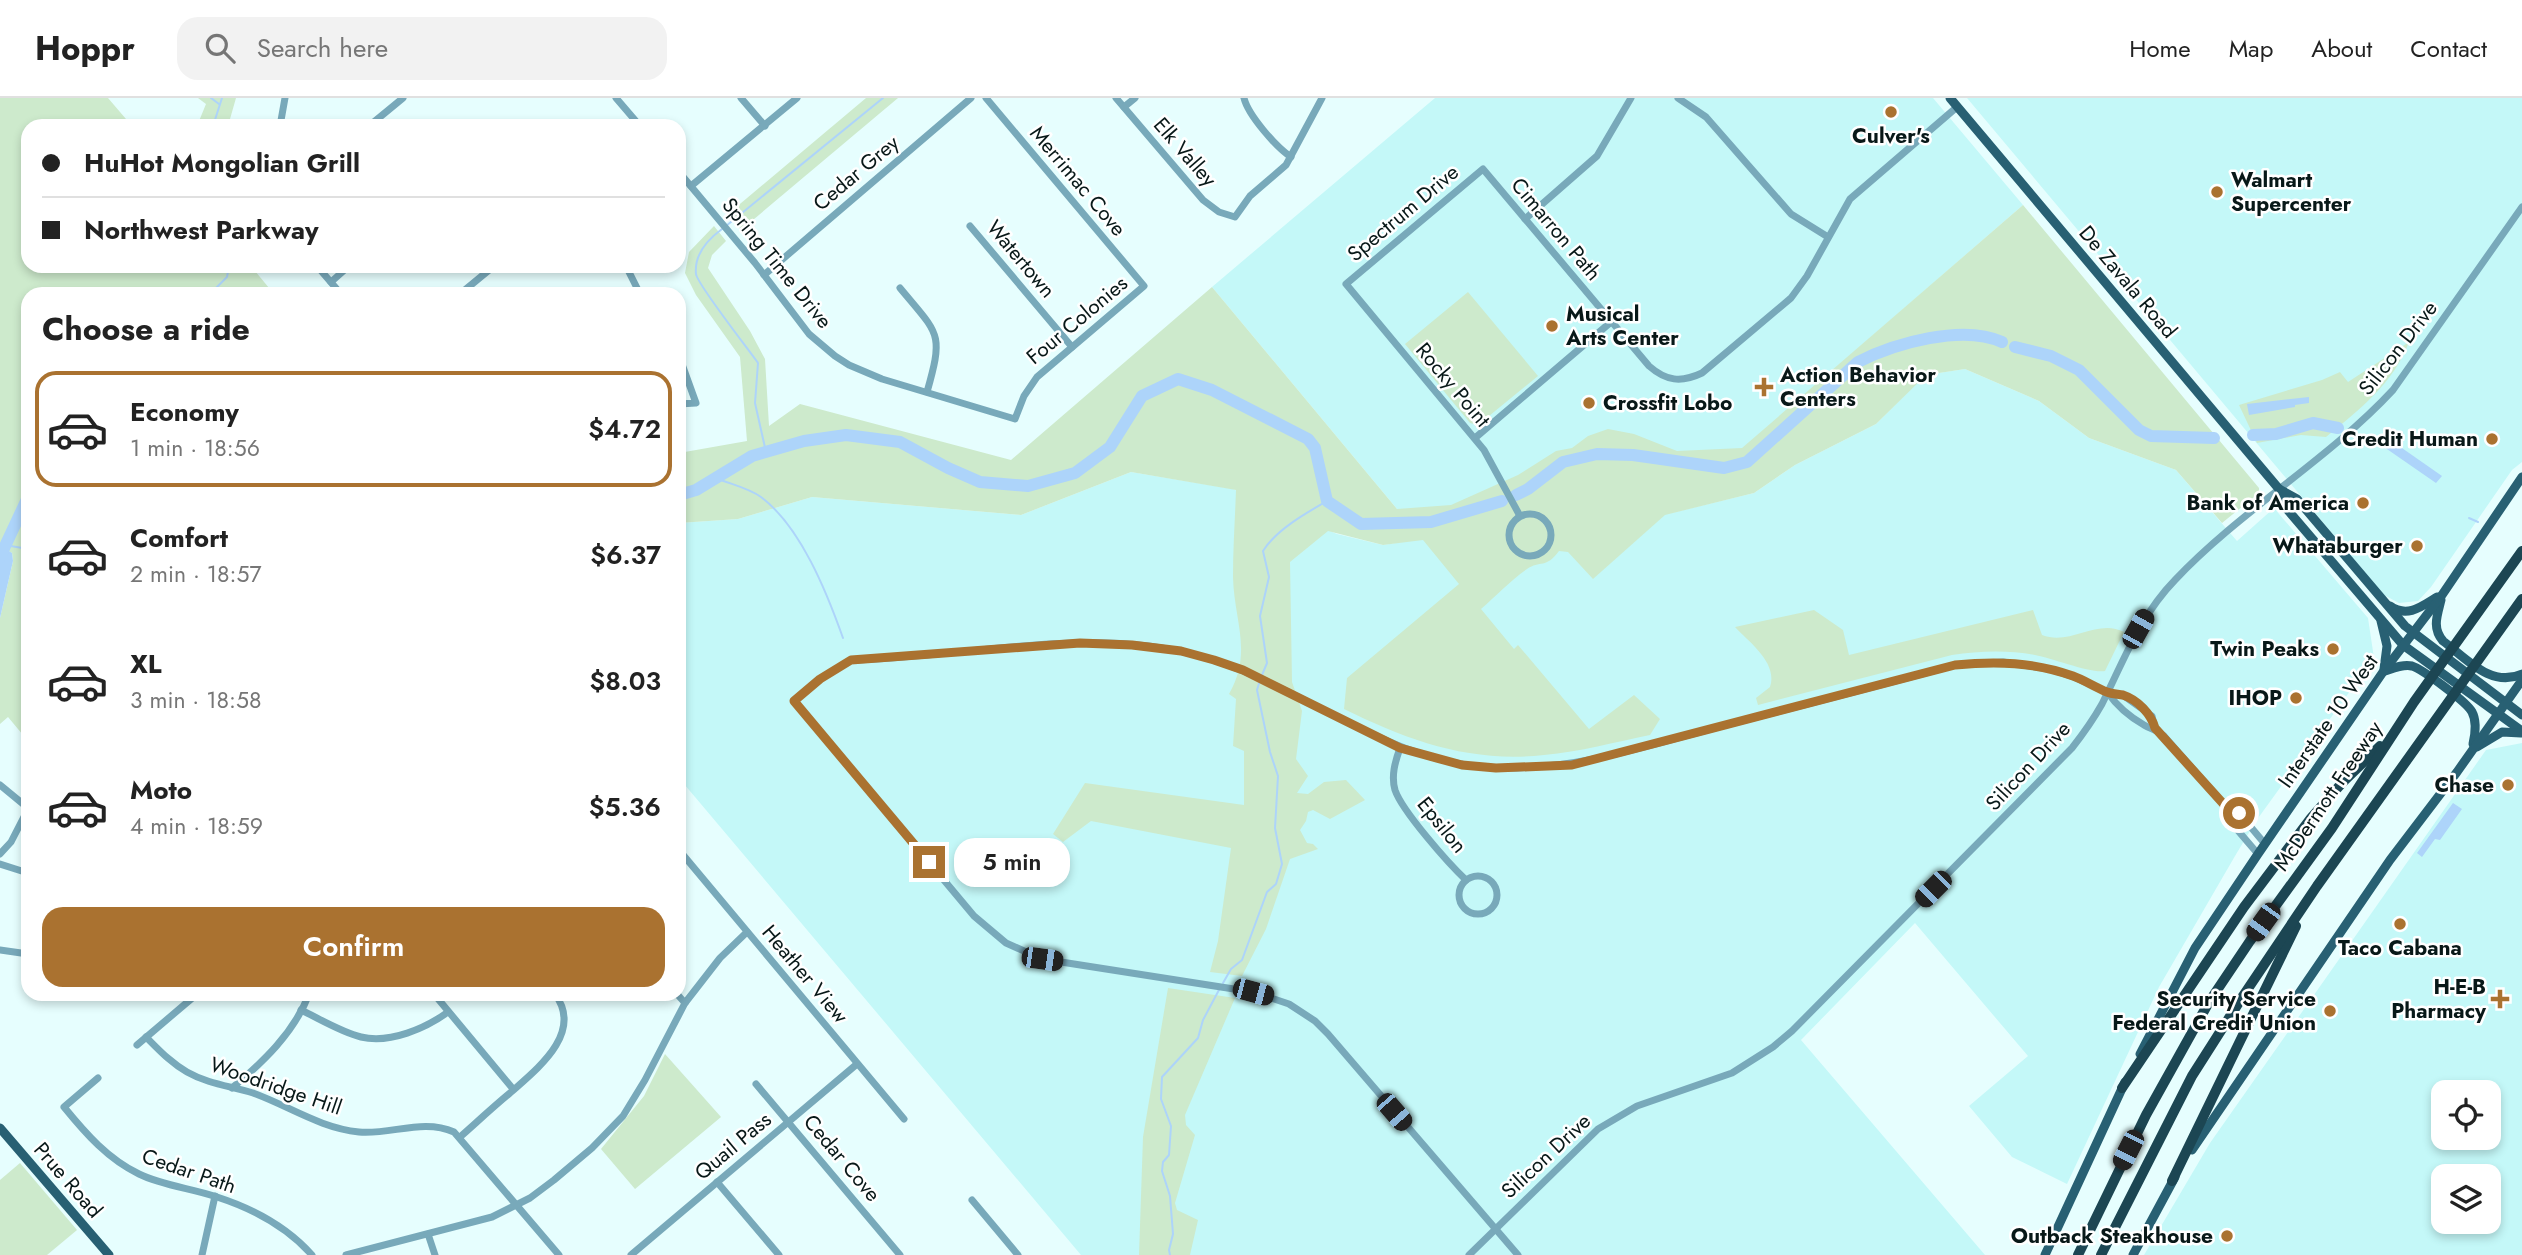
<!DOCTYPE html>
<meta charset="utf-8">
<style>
body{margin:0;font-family:Jost,sans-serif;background:#f2f2f2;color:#222;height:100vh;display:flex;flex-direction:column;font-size:26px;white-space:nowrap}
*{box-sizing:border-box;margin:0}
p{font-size:23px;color:#767676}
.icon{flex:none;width:38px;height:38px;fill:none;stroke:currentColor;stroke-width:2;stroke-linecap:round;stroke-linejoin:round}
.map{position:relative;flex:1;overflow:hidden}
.details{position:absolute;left:21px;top:189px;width:665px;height:714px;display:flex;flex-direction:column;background:#fff;border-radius:21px;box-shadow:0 4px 10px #0003}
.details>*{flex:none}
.top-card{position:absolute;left:21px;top:21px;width:665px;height:154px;border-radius:21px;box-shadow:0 4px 10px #0003;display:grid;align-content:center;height:154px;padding:0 21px;background:#fff}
.fabs{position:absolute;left:2431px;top:982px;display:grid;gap:14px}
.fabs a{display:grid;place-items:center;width:70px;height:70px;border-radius:14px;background:#fff;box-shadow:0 4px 10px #0003;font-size:35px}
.end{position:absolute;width:32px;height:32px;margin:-16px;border:9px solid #aa7230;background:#fff;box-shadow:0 0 0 4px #fff}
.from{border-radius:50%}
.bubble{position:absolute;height:49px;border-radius:21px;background:#fff;box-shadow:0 4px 10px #0003;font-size:23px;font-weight:600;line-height:49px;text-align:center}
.car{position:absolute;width:21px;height:42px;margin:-21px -10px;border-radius:9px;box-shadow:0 0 5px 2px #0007;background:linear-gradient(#222 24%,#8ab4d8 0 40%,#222 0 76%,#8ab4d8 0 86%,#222 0)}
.top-card b{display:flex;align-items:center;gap:24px;height:66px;font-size:26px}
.top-card b+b{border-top:2px solid #e0e0e0}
.top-card i{width:18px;height:18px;background:#222}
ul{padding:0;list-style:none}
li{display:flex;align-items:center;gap:21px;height:116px;margin:0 14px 10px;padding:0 7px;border:4px solid transparent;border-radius:21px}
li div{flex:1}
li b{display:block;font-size:26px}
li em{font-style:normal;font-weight:600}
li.current{border-color:#aa7230}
li>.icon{width:63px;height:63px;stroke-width:1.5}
h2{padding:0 21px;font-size:32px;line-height:84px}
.primary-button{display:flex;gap:14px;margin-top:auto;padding:14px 21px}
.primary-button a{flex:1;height:80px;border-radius:21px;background:#aa7230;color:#fff;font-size:28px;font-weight:600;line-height:80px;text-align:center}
header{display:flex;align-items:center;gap:42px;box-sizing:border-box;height:98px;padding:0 35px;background:#fff;border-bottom:2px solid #e0e0e0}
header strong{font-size:33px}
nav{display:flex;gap:38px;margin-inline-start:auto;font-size:24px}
.search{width:490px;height:63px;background:#f2f2f2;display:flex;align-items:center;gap:18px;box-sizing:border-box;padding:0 24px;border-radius:21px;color:#767676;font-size:26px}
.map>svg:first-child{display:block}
.built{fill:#c4f8f8;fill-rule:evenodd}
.green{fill:#cdeacc}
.water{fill:#add4fa}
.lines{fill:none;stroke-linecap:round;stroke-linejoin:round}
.stream{stroke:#add4fa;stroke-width:2}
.river{stroke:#add4fa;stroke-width:12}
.minor{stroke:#78a9ba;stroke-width:7}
.major{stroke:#286073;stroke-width:9}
.highway{stroke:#1c4653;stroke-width:10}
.route{stroke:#aa7230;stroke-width:9}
.poi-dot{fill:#aa7230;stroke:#fff;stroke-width:2.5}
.labels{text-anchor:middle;stroke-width:5;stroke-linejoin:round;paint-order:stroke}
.poi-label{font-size:21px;font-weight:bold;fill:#081818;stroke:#fff;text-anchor:end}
.street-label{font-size:21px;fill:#081818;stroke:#fff}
</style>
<header>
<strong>Hoppr</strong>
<div class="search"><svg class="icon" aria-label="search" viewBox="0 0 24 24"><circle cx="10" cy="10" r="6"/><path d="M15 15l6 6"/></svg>Search here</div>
<nav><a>Home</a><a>Map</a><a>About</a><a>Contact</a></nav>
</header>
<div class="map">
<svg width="2522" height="1157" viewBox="0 0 2522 1157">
<rect width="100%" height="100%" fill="#e6fefe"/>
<g class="built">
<polygon points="1435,0 1933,0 2023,107 1667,416 1754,395 1795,367 1876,326 1925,277 1965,271 2039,303 2089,340 2176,372 2237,443 2274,410 2368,520 2374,560 2256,723 2235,758 2159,889 2067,1086 2012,1059 1969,1008 2028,958 1915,825 1801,942 1985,1157 1081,1157 679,680 679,425 738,421 812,399 1021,417 1131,374 1233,391 1337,436 1383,447 1422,441 1212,189"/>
<polygon points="1967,0 2522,0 2522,364 2512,372 2431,489 2418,503 2399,505 2384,497"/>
<path d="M2522,645V1157H2144L2210,1045L2486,652ZM2443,994H2488V1040H2443ZM2443,1078H2488V1124H2443Z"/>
</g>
<g class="green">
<polygon points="0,0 108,0 132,28 28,28 28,168 251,168 274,196 28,196 28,643 8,619 0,626 0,520 13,463 12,455 0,448"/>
<polygon points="198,0 236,0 228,28 197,28 206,6"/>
<polygon points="866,0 898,0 741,132 728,116"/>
<path d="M2023,107L2259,390V395L2222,425L2176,372L2089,340L2039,303L1965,271L1926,277L1876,326L1795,367L1754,395L1665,417L1593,481L1568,454L1559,453C1546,471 1540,462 1527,471C1511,482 1496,498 1481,511L1514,551L1518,547L1589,631L1634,597L1660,621L1650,637C1615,644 1580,654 1544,657C1470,665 1409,643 1344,611L1347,580L1459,486L1423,442L1383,447L1328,433L1290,464L1292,584L1302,613L1296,661L1308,678L1297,695L1308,696L1324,684L1346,682L1365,702L1330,721L1313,712L1308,714L1306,723L1300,732L1307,745L1313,746L1318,751L1290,761L1266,831L1242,878L1210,874L1218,843L1231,750L1091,723L1063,744L1053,736L1085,685L1244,707V653L1233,648L1236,601L1229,596C1253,554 1234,523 1233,479C1233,450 1235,421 1236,392L1131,374L1021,417L812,399L738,421L679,425V355L747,343L740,259L696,197L685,175L689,154L714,128L726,143L712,157L708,170L750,233L765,261L769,328L800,306L1011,362L1212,189L1397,411L1451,407L1518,377L1556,353L1572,350L1588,338L1608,331L1634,336L1677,353L1742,350Z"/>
<polygon points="1468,194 1538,278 1478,327 1470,325 1405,246"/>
<path d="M2409,244C2393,286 2360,311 2326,339L2301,337L2257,345L2239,307L2322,282L2340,274L2348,284Z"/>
<path d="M1814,512L1843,532L1849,557L2033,512L2042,537C2071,548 2097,520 2124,534L2105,573C2092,576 2052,560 2035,557C2008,552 1979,553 1952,557L1758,607L1756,600L1770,589C1778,565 1750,545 1735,529Z"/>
<polygon points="1168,890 1235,900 1185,1017 1186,1027 1195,1037 1175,1105 1177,1112 1198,1122 1190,1157 1139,1157 1143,1039"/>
<polygon points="665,956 721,1019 635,1091 601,1051 644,998"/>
<polygon points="20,1065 77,1132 47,1157 0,1157 0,1082"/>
</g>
<g class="water">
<polygon points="2309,299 2309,305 2295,307 2295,309 2249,317 2247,306"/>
<polygon points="2389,341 2442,378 2436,385 2384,349"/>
<polygon points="0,447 12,455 13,463 0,520"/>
<polygon points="2453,705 2462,711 2440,742 2435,741 2422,759 2417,755"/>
</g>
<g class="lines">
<g class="stream">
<polyline points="211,0 219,6"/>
<polyline points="213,28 222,0"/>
<polyline points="726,128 883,0"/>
<path d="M722,131C707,142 694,156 696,176C697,186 749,252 758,265L755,305L766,354"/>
<polyline points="210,196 227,179 229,168"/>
<path d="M716,380C730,386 749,390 761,399C801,429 827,495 843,540"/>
<polyline points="2469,420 2478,424"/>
<polyline points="5,447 28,451"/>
<path d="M1262,577L1267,565L1260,518L1269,479L1263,453C1276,432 1306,415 1327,403"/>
<polyline points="1223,885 1231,871 1242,862 1267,794 1276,786 1282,766 1275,730 1278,678 1270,654 1257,592 1260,582"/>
<polyline points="1170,1157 1169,1152 1173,1136 1170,1098 1162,1073 1163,1064 1169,1057 1171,1028 1161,1001 1162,979 1198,940 1203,922 1220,890"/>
</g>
<g class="river">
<polyline points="2015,249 2051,258 2079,272 2139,332 2151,338 2214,340"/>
<polyline points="2253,337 2276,336 2313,325 2338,330"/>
<polyline points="679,397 696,392 752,358 804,343 846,337 900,344 948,370 980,384 1028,388 1075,375 1110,349 1142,298 1178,281 1212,292 1308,341 1315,350 1327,403 1361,426 1431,424 1502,403"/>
<path d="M1516,397L1528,391L1563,364L1597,356L1633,357L1724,370L1747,364L1858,264C1895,245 1963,226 2002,244"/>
<polyline points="0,459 28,399"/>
</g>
<g class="minor">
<polyline points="616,0 640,28"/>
<polyline points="741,0 765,28"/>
<polyline points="1116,0 1203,102 1219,114 1235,119 1250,98 1286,67 1322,0"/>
<path d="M1244,0C1248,17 1276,49 1291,59"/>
<polyline points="1678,0 1706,19 1791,116 1828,139"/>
<polyline points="1124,9 1135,0"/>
<polyline points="280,28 285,0"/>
<polyline points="369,28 403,0"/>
<polyline points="679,74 755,165 809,236 835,258 849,267 882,281 1015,321 1024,298 1037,279 1144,188 986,0"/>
<polyline points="691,88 797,0"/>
<polyline points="1525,121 1597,58 1631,0"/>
<polyline points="970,128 1072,249"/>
<polyline points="317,168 341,196"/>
<polyline points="626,168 640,196"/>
<polyline points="764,177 971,0"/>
<polyline points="331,184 349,168"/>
<path d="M900,190C939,237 944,234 927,294"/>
<polyline points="460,196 494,168"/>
<polyline points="679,258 696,305 679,306"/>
<polyline points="1475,340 1611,224"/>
<circle cx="1530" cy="437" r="21"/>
<path d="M1520,418L1484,352L1346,186L1483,71L1649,268C1666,283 1681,285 1702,275L1791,200L1807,178L1850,101L1957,9"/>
<path d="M2108,595C2117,608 2130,619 2144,627C2152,632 2156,631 2164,638L2228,711L2239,715L2265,746"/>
<path d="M1400,650C1395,664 1391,678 1395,692C1402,713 1449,766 1466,782"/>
<polyline points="0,687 28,710"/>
<polyline points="2228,711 2228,721 2258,756"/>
<polyline points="679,752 904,1021"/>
<polyline points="0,756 11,744 28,711"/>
<polyline points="0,766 28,775"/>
<circle cx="1478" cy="797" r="19"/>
<polyline points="0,852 28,856"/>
<polyline points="434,896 513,991"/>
<polyline points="677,896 685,905"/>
<path d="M301,912C320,921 341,934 361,939C390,946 426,930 448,914"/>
<path d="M146,939C159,952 171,965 187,974C208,986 231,988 253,995C289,1008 320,1030 359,1034C391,1037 423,1020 454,1034L559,1157"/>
<polyline points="137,947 197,896"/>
<path d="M98,980L64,1009C86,1036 108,1061 139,1076C164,1088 191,1090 217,1099C251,1110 287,1129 312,1157"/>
<polyline points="756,986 900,1157"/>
<path d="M232,990C263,964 294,935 309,896"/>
<path d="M460,1039C477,1024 493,1009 510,995C537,971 584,935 555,896"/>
<polyline points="717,1084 779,1157"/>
<polyline points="972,1102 1018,1157"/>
<polyline points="428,1136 435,1157"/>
<polyline points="202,1157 215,1098"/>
<polyline points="346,1157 492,1119 530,1100 554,1082 592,1050 623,1018 645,982 685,905 720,860 747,834"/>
<polyline points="631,1157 857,966"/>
<path d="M1469,1157L1598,1031L1637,1008L1732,975L1773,949L1792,933L2072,650C2083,636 2093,622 2102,606C2124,562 2140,518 2175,482C2241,412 2327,363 2393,292L2522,109"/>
<path d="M1518,1157L1328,936L1315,923L1289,906L1253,894L1042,861L1006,845L974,818L794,603L820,581L851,562C963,560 1089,527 1199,558C1303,586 1387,667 1498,670C1576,672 1647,648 1722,628C1800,608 1878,588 1955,567L2003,564L2049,571L2074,579L2107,594L2124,598L2152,618L2155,630"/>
</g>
<g class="major">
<polyline points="1950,0 2279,391 2286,410 2403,547 2522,633"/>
<polyline points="2279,391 2297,401 2405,528 2522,617"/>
<path d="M2441,502C2437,518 2432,530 2443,543C2467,561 2491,590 2522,576"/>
<path d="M2390,508C2407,520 2421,509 2437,499"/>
<polyline points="2381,523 2387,548 2384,571"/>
<path d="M2385,573C2394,570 2403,566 2412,568C2422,571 2467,604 2472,614C2477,623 2475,637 2473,646"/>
<polyline points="2477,649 2502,634 2521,635"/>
<polyline points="2140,956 2195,850 2258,756 2383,574 2442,497 2522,379"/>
<polyline points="0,1030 109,1157"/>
<polyline points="2192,1052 2390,762 2457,674 2522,582"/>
<polyline points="2045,1157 2125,984"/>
<polyline points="2133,1157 2175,1079"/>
</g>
<g class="highway">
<polyline points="2122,990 2244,809 2311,720 2342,685 2380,648"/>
<polyline points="2172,1083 2296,828"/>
<polyline points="2078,1157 2146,1017 2209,904 2250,843 2332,730 2414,604 2522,453"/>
<polyline points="2101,1157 2192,978 2243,898 2317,788 2522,501"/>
</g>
</g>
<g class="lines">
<path class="route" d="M929,764L794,603L820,581L851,562L1080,545L1132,547L1181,553L1214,562L1243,572L1400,650L1462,667L1496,670L1572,667L1955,567C1996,563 2034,564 2073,578C2084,582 2095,589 2107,594C2112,596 2118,596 2123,597C2138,602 2151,616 2155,630L2228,711L2239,715"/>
</g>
<g class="poi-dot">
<circle cx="1891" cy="14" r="7"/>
<circle cx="2217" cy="94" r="7"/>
<circle cx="1552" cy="228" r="7"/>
<path d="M1760.5 278.5h7v7h7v7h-7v7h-7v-7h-7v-7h7z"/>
<circle cx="1589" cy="305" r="7"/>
<circle cx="2492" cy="341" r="7"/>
<circle cx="2363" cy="405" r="7"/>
<circle cx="2417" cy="448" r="7"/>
<circle cx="2333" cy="551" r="7"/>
<circle cx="2296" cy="600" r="7"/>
<circle cx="2508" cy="687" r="7"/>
<circle cx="2400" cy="826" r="7"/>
<path d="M2496.5 890.5h7v7h7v7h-7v7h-7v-7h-7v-7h7z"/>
<circle cx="2330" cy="913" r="7"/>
<circle cx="2227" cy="1138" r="7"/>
</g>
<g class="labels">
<g class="poi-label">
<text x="1891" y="45" text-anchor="middle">Culver's</text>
<text x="2231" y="89" text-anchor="start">Walmart<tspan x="2231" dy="24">Supercenter</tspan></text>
<text x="1566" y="223" text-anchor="start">Musical<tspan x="1566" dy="24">Arts Center</tspan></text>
<text x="1780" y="284" text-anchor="start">Action Behavior<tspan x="1780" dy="24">Centers</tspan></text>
<text x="1603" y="312" text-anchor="start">Crossfit Lobo</text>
<text x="2478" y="348">Credit Human</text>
<text x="2349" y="412">Bank of America</text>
<text x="2403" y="455">Whataburger</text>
<text x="2319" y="558">Twin Peaks</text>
<text x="2282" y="607">IHOP</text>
<text x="2494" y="694">Chase</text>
<text x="2400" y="857" text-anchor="middle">Taco Cabana</text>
<text x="2486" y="896">H-E-B<tspan x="2486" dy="24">Pharmacy</tspan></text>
<text x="2316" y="908">Security Service<tspan x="2316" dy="24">Federal Credit Union</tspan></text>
<text x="2213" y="1145">Outback Steakhouse</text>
</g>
<g class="street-label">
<text transform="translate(1185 54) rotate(49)" y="7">Elk Valley</text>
<text transform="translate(856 75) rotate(-40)" y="7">Cedar Grey</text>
<text transform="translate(1078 83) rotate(50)" y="7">Merrimac Cove</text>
<text transform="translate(1403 115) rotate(-40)" y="7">Spectrum Drive</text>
<text transform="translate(1556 131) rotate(50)" y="7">Cimarron Path</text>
<text transform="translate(1021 161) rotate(50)" y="7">Watertown</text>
<text transform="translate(777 165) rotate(51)" y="7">Spring Time Drive</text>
<text transform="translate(2128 184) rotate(50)" y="7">De Zavala Road</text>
<text transform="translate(1077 222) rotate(-40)" y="7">Four Colonies</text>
<text transform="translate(2398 250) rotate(-52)" y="7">Silicon Drive</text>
<text transform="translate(1453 287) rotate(50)" y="7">Rocky Point</text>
<text transform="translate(2328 623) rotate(-55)" y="7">Interstate 10 West</text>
<text transform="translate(2028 668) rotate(-47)" y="7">Silicon Drive</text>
<text transform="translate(2328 698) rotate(-56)" y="7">McDermott Freeway</text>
<text transform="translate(1442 727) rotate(51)" y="7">Epsilon</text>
<text transform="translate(805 876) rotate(50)" y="7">Heather View</text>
<text transform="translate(276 988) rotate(19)" y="7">Woodridge Hill</text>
<text transform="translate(733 1048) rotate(-40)" y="7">Quail Pass</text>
<text transform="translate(1546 1058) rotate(-43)" y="7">Silicon Drive</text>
<text transform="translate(842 1060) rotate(50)" y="7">Cedar Cove</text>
<text transform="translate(189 1073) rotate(19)" y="7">Cedar Path</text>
<text transform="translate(68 1082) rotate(49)" y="7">Prue Road</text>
</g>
</g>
</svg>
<div class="fabs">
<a><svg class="icon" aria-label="locate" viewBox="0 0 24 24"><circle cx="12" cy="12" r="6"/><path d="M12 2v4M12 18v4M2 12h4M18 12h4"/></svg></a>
<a><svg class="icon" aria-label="layers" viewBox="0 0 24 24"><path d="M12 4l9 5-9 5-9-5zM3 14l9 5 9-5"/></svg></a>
</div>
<i class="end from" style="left:2239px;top:715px"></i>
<i class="end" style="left:929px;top:764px"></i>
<div class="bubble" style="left:954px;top:740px;width:116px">5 min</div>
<i class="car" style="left:2138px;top:531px;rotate:29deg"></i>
<i class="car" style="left:1933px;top:791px;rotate:225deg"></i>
<i class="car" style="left:2263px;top:824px;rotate:216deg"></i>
<i class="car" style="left:1042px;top:861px;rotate:98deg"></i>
<i class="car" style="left:1253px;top:894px;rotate:105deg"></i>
<i class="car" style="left:1394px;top:1014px;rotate:139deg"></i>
<i class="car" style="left:2128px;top:1052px;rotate:207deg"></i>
<div class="top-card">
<b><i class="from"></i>HuHot Mongolian Grill</b>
<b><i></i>Northwest Parkway</b>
</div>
<section class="details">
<h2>Choose a ride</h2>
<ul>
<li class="current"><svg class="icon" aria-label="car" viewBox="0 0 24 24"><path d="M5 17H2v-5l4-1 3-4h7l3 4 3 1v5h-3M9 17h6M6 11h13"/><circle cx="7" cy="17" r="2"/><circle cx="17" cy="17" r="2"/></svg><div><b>Economy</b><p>1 min · 18:56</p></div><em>$4.72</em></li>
<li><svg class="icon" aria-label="car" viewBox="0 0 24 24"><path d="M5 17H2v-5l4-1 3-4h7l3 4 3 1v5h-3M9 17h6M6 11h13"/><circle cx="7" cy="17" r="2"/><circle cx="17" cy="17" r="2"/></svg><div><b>Comfort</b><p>2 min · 18:57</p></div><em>$6.37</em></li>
<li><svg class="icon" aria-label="car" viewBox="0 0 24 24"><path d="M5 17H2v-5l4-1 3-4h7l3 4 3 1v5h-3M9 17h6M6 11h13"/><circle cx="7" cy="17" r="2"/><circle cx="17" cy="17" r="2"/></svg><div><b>XL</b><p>3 min · 18:58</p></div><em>$8.03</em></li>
<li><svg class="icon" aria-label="car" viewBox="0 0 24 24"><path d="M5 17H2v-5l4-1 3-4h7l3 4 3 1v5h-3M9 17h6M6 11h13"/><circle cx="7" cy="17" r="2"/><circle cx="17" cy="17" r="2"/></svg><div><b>Moto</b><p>4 min · 18:59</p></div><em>$5.36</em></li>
</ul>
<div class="primary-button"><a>Confirm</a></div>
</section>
</div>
